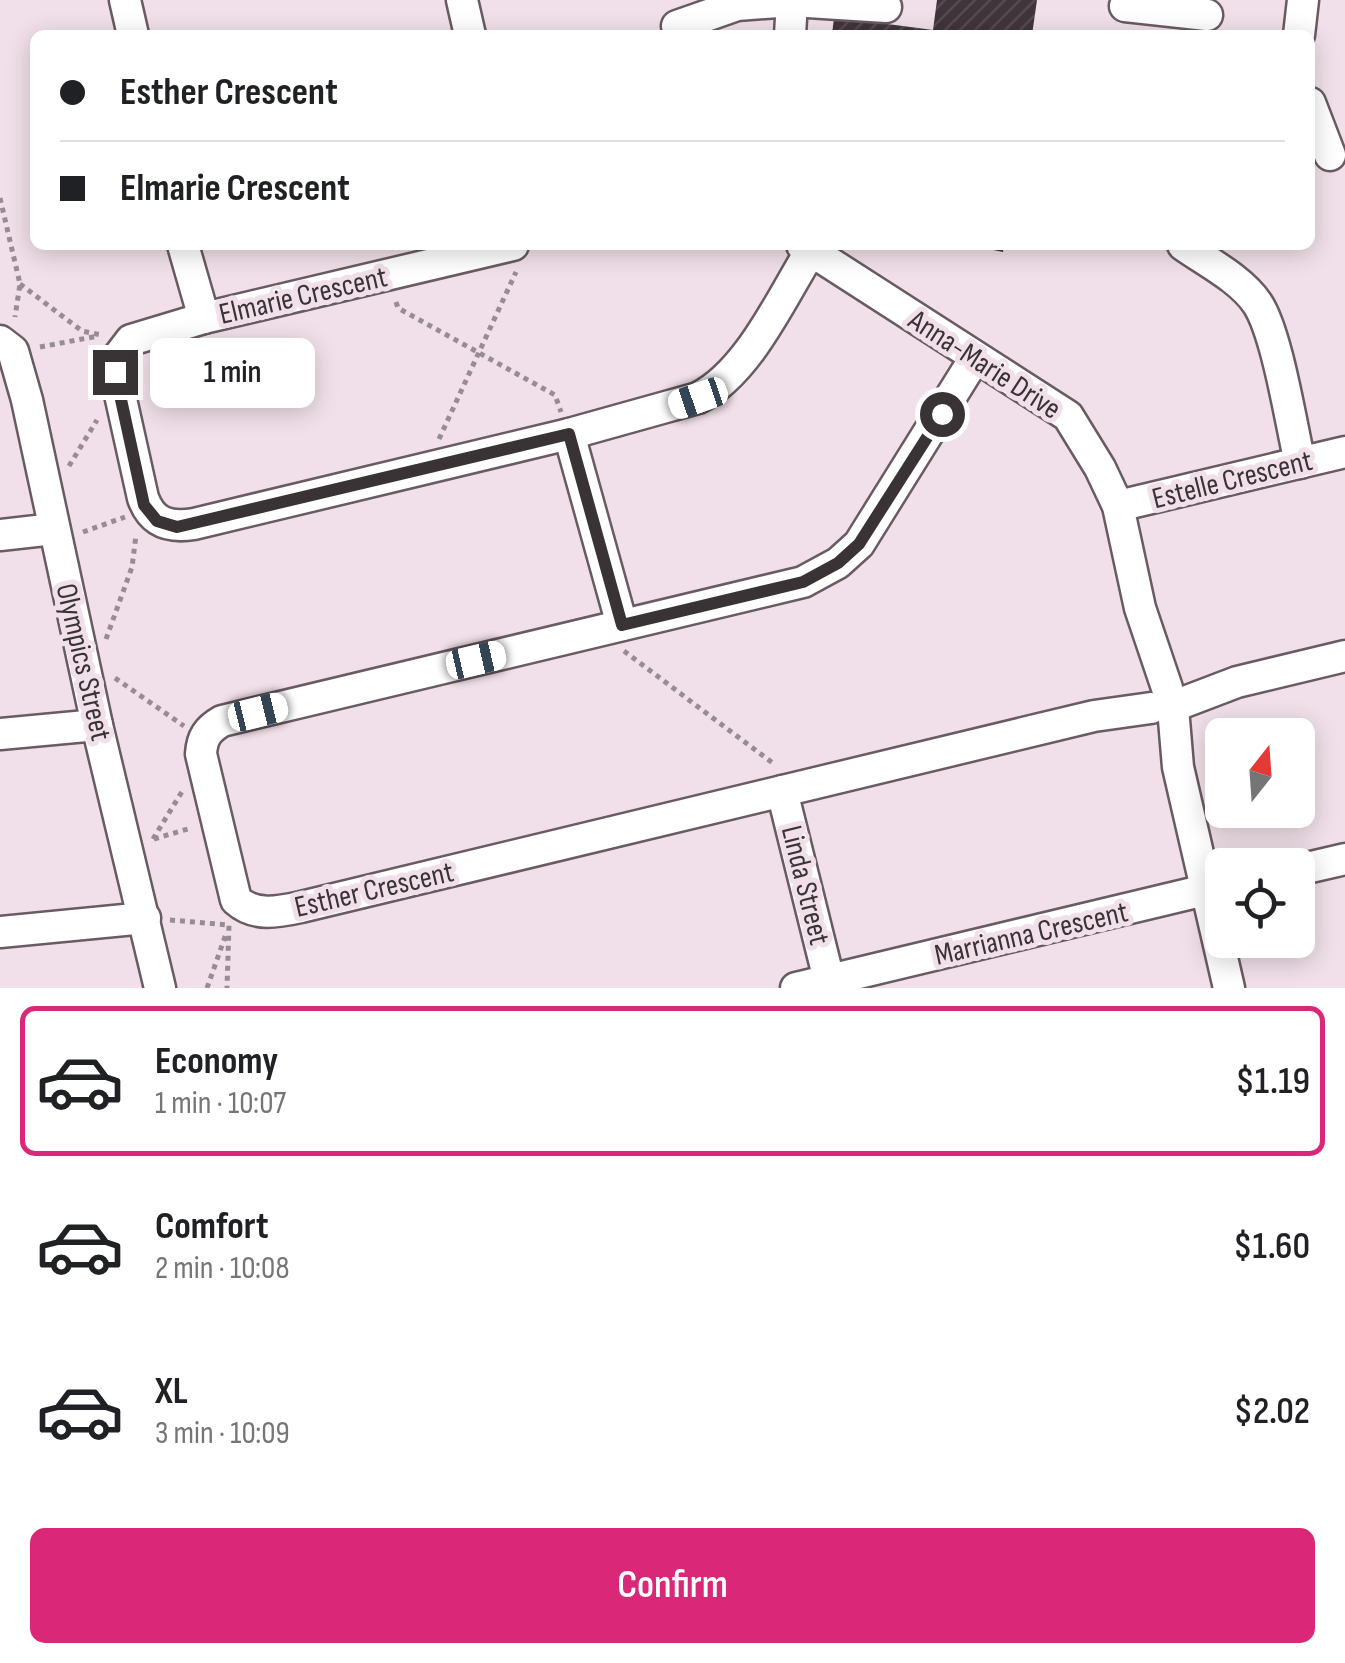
<!DOCTYPE html>
<meta charset="utf-8">
<style>
body{margin:0;font-family:"Sofia Sans Condensed",sans-serif;background:#f6f6f6;color:#202124;height:100vh;display:flex;flex-direction:column;font-size:38px;white-space:nowrap}
*{box-sizing:border-box;margin:0}
p{font-size:32px;color:#757577}
.icon{flex:none;width:55px;height:55px;fill:none;stroke:currentColor;stroke-width:2;stroke-linecap:round;stroke-linejoin:round}
.map{position:relative;height:988px;overflow:hidden}
.details{display:flex;flex-direction:column;background:#fff;flex:1}
.details>*{flex:none}
.hud{position:absolute;left:30px;top:30px;width:1285px;height:220px;border-radius:15px;box-shadow:0 5px 25px #0003;display:grid;align-content:center;height:220px;padding:0 30px;background:#fff}
.needle{width:65px;rotate:17deg}
.tools{position:absolute;left:1205px;top:718px;display:grid;gap:20px}
.tools a{display:grid;place-items:center;width:110px;height:110px;border-radius:15px;background:#fff;box-shadow:0 5px 25px #0003;font-size:50px}
.end{position:absolute;width:45px;height:45px;margin:-22px;border:12px solid #393336;background:#fff;box-shadow:0 0 0 5px #fff}
.from{border-radius:50%}
.bubble{position:absolute;height:70px;border-radius:15px;background:#fff;box-shadow:0 5px 25px #0003;font-size:32px;font-weight:600;line-height:70px;text-align:center}
.car{position:absolute;width:30px;height:60px;margin:-30px -15px;border-radius:12px;box-shadow:0 0 8px 2px #0007;background:linear-gradient(#fff 24%,#345 0 40%,#fff 0 76%,#345 0 86%,#fff 0)}
.hud b{display:flex;align-items:center;gap:35px;height:95px;font-size:38px}
.hud b+b{border-top:2px solid #e0e0e0}
.hud i{width:25px;height:25px;background:#202124}
ul{padding:18px 0 0;list-style:none}
li{display:flex;align-items:center;gap:30px;height:150px;margin:0 20px 15px;padding:0 10px;border:5px solid transparent;border-radius:15px}
li div{flex:1}
li b{display:block;font-size:38px}
li em{font-style:normal;font-weight:600}
li.active{border-color:#db2777}
li>.icon{width:90px;height:90px;stroke-width:1.5}
.action{display:flex;gap:20px;margin-top:auto;padding:20px 30px}
.action a{flex:1;height:115px;border-radius:15px;background:#db2777;color:#fff;font-size:40px;font-weight:600;line-height:115px;text-align:center}
.map>svg:first-child{display:block}
.building{fill:url(#building-hatch)}
.lines{fill:none;stroke-linecap:round;stroke-linejoin:round}
.minor-casing{stroke:#695b63;stroke-width:35}
.path{stroke:#978c92;stroke-width:5;stroke-dasharray:5 5;stroke-linecap:butt}
.minor{stroke:#fff;stroke-width:30}
.route{stroke:#393336;stroke-width:12}
.labels{text-anchor:middle;stroke-width:10;stroke-linejoin:round;paint-order:stroke}
.street-label{font-size:30px;fill:#393336;stroke:#f1e0e9}
</style>
<div class="map">
<svg width="1345" height="988" viewBox="0 0 1345 988">
<defs>
<pattern id="building-hatch" width="6" height="6" patternUnits="userSpaceOnUse" patternTransform="scale(2.5)"><rect width="6" height="6" fill="#41353c"/><path d="M-1 1l2-2M0 6l6-6M5 7l2-2" fill="none" stroke="#554a50"/></pattern>
</defs>
<rect width="100%" height="100%" fill="#f1e0e9"/>
<g class="building">
<polygon points="937,0 1037,0 1032,35 832,35 834,17 933,30"/>
<polygon points="968,245 1004,245 1003,252"/>
</g>
<g class="lines">
<g class="minor-casing">
<g id="minor">
<polyline points="125,0 133,35"/>
<polyline points="462,0 470,35"/>
<polyline points="1125,6 1207,15"/>
<polyline points="677,26 737,5 792,1 886,7"/>
<polyline points="790,35 792,1"/>
<polyline points="1299,35 1303,0"/>
<polyline points="1310,103 1330,155"/>
<polyline points="183,245 204,318"/>
<path d="M513,245L204,318L131,340L118,357L115,372L143,498C152,523 169,528 194,524L569,434L698,398C748,373 781,299 810,252"/>
<polyline points="802,245 1068,416 1100,468 1118,506 1140,608 1167,688"/>
<path d="M1183,245C1207,262 1241,279 1257,303C1277,332 1291,424 1300,463"/>
<polyline points="0,341 13,351 27,400 97,725 160,988"/>
<path d="M975,358L859,544L838,563L803,582L222,721C208,729 202,737 201,754L236,900C255,917 278,912 301,907L1094,716L1151,708"/>
<polyline points="569,434 622,625"/>
<polyline points="1118,506 1345,452"/>
<polyline points="0,535 54,529"/>
<polyline points="1174,706 1237,682 1345,656"/>
<polyline points="1173,708 1178,767 1229,988"/>
<polyline points="0,734 97,725"/>
<polyline points="782,791 829,980"/>
<polyline points="1298,870 1345,859"/>
<polyline points="0,932 145,918"/>
<polyline points="796,988 1222,886"/>
</g>
</g>
<g class="path">
<polyline points="0,198 20,284 15,317"/>
<polyline points="20,284 82,331 101,335"/>
<polyline points="396,302 398,308 555,395 561,412"/>
<polyline points="40,347 98,336"/>
<polyline points="439,439 516,272"/>
<polyline points="69,466 97,420"/>
<polyline points="83,532 125,517"/>
<polyline points="106,639 132,567 136,535"/>
<polyline points="624,651 774,764"/>
<polyline points="115,678 184,726"/>
<polyline points="153,839 183,790"/>
<polyline points="154,839 191,828"/>
<polyline points="170,920 229,925 227,988"/>
<polyline points="207,988 226,934"/>
</g>
<use href="#minor" class="minor"/>
</g>
<g class="lines">
<polyline class="route" points="115,372 144,505 157,521 177,527 569,434 622,625 803,582 838,563 859,544 942,414"/>
</g>
<g class="labels">
<g class="street-label">
<text transform="translate(303 295) rotate(-13)" y="10">Elmarie Crescent</text>
<text transform="translate(985 364) rotate(33)" y="10">Anna-Marie Drive</text>
<text transform="translate(1232 479) rotate(-14)" y="10">Estelle Crescent</text>
<text transform="translate(84 662) rotate(77)" y="10">Olympics Street</text>
<text transform="translate(806 885) rotate(76)" y="10">Linda Street</text>
<text transform="translate(374 889) rotate(-13)" y="10">Esther Crescent</text>
<text transform="translate(1031 933) rotate(-13)" y="10">Marrianna Crescent</text>
</g>
</g>
</svg>
<div class="tools">
<a><svg class="needle" viewBox="-14 -14 28 28"><path d="M0-13l5 13h-10z" fill="#e53935"/><path d="M0 13l5-13h-10z" fill="#757577"/></svg></a>
<a><svg class="icon" aria-label="locate" viewBox="0 0 24 24"><circle cx="12" cy="12" r="6"/><path d="M12 2v4M12 18v4M2 12h4M18 12h4"/></svg></a>
</div>
<i class="end from" style="left:942px;top:414px"></i>
<i class="end" style="left:115px;top:372px"></i>
<div class="bubble" style="left:150px;top:338px;width:165px">1 min</div>
<i class="car" style="left:698px;top:398px;rotate:251deg"></i>
<i class="car" style="left:476px;top:660px;rotate:77deg"></i>
<i class="car" style="left:258px;top:712px;rotate:76deg"></i>
<div class="hud">
<b><i class="from"></i>Esther Crescent</b>
<b><i></i>Elmarie Crescent</b>
</div>
</div>
<section class="details">
<ul>
<li class="active"><svg class="icon" aria-label="car" viewBox="0 0 24 24"><path d="M5 17H2v-5l4-1 3-4h7l3 4 3 1v5h-3M9 17h6M6 11h13"/><circle cx="7" cy="17" r="2"/><circle cx="17" cy="17" r="2"/></svg><div><b>Economy</b><p>1 min · 10:07</p></div><em>$1.19</em></li>
<li><svg class="icon" aria-label="car" viewBox="0 0 24 24"><path d="M5 17H2v-5l4-1 3-4h7l3 4 3 1v5h-3M9 17h6M6 11h13"/><circle cx="7" cy="17" r="2"/><circle cx="17" cy="17" r="2"/></svg><div><b>Comfort</b><p>2 min · 10:08</p></div><em>$1.60</em></li>
<li><svg class="icon" aria-label="car" viewBox="0 0 24 24"><path d="M5 17H2v-5l4-1 3-4h7l3 4 3 1v5h-3M9 17h6M6 11h13"/><circle cx="7" cy="17" r="2"/><circle cx="17" cy="17" r="2"/></svg><div><b>XL</b><p>3 min · 10:09</p></div><em>$2.02</em></li>
</ul>
<div class="action"><a>Confirm</a></div>
</section>
